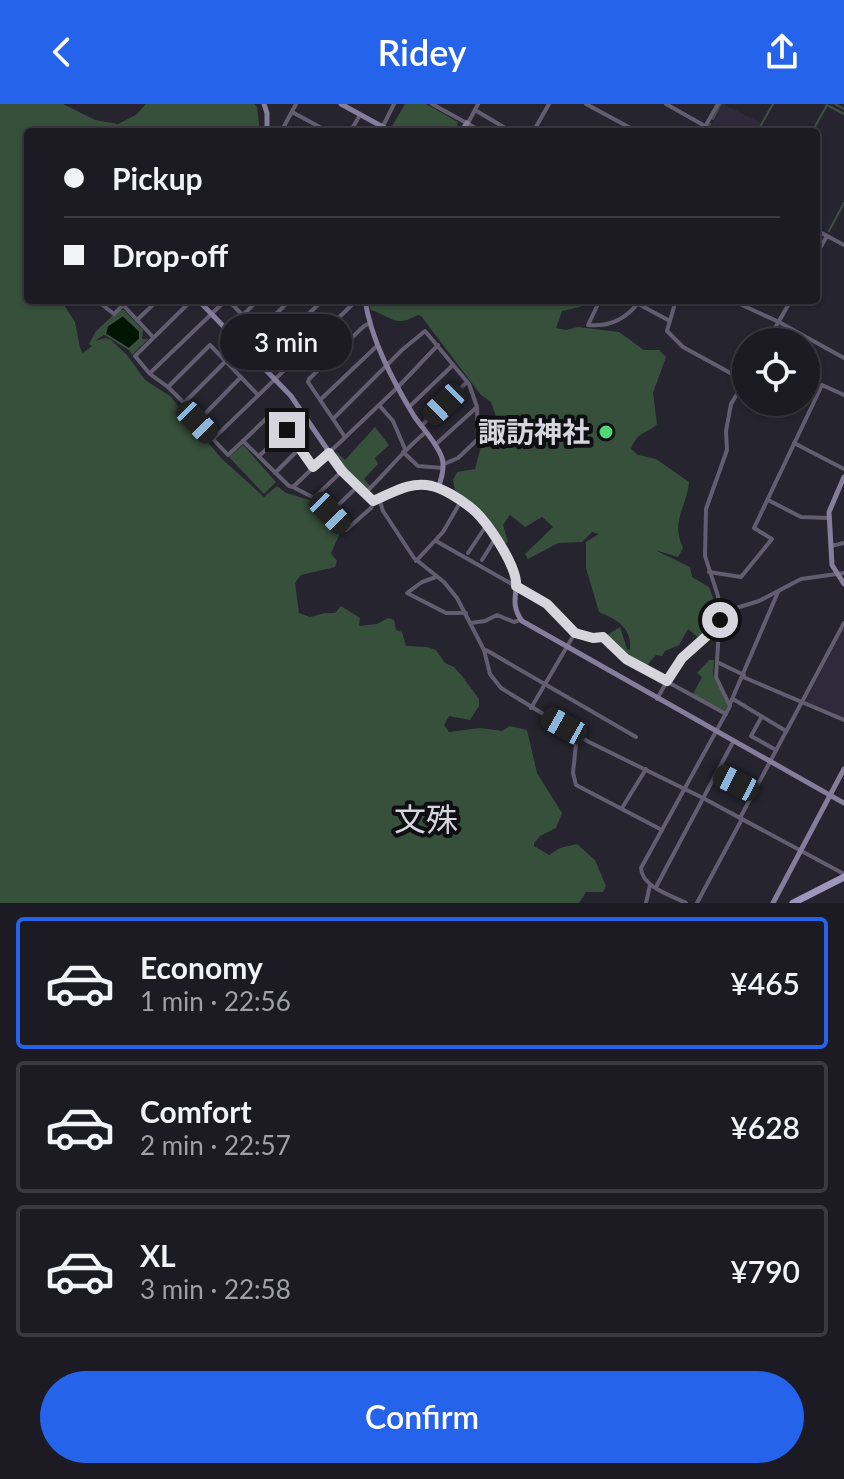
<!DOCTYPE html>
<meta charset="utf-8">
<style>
body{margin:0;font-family:Lato,"Noto Sans JP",sans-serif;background:#292830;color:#f1f3f6;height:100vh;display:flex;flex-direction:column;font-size:30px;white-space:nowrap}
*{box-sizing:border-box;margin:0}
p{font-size:26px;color:#a0a1a6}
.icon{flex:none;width:44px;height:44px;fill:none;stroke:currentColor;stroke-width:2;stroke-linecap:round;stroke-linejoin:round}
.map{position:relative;height:799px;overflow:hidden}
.drawer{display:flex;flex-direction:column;background:#1c1b23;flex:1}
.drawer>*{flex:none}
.hud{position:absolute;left:24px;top:24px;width:796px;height:176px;border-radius:8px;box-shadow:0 2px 6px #0004,0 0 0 2px #3a3941;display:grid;align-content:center;height:176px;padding:0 40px;background:#1c1b23}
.controls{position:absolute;left:732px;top:224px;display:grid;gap:16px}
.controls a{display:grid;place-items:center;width:88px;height:88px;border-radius:50%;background:#1c1b23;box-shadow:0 2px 6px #0004,0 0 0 2px #3a3941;font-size:40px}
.end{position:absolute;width:36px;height:36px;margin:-18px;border:10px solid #d6d5dd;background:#111;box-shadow:0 0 0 4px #111}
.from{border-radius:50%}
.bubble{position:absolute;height:56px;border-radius:28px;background:#1c1b23;box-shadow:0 2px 6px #0004,0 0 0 2px #3a3941;font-size:26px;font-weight:600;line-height:56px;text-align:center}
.car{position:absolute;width:24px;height:48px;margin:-24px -12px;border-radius:10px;box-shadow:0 0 6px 2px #0007;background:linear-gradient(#222 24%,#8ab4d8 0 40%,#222 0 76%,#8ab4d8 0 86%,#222 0)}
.hud b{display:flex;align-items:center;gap:28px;height:76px;font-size:30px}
.hud b+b{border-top:2px solid #3a3941}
.hud i{width:20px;height:20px;background:#f1f3f6}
ul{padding:14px 0 0;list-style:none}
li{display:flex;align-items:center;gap:24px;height:132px;margin:0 16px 12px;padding:0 24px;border:4px solid #3a3941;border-radius:8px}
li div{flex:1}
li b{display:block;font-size:30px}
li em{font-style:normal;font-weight:600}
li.active{border-color:#2563eb}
li>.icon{width:72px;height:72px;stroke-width:1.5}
.cta{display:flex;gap:16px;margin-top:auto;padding:16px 40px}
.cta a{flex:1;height:92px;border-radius:48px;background:#2563eb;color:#fff;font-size:32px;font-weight:600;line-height:92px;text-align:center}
header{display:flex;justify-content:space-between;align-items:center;height:104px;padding:0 40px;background:#2563eb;color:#fff;font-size:36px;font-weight:600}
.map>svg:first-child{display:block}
.built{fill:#2e2a3b}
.green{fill:#37503b}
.water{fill:#001603;stroke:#404f44;stroke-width:2}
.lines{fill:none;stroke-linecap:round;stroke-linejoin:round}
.stream{stroke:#404f44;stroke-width:2}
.street{stroke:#625e70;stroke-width:4}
.secondary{stroke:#847d9b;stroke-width:5}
.primary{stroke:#9e96bc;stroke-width:7}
.route{stroke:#d6d5dd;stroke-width:10}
.poi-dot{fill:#4fd675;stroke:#0f0e13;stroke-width:3}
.labels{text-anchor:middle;stroke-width:8;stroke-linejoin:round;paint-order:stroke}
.poi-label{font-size:28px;font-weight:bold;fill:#d6d5dd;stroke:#0f0e13;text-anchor:end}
.quarter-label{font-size:32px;fill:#d6d5dd;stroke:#0f0e13}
</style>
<header><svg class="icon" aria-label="back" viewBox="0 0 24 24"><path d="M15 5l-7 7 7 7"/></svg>Ridey<svg class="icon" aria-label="share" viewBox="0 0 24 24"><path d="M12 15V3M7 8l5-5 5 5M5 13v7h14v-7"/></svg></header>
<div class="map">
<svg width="844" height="799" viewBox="0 0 844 799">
<rect width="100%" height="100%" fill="#26242f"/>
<g class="built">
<polygon points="723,0 761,19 757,28 708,28"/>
<polygon points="844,522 844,615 805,598"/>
</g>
<g class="green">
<polygon points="0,0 63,0 95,16 118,20 136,11 146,0 254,0 257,3 260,28 28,28 28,196 61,196 75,218 80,244 83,249 92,242 89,240 96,227 119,206 124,206 143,226 142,235 148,235 132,251 129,245 140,235 121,211 107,222 105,230 95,237 106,234 111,236 127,251 145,276 170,292 220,353 264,393 277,382 286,389 313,397 341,427 331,449 337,457 335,463 301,471 295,479 299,509 310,513 325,509 335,509 341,502 360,514 359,522 377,520 388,514 394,516 396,526 402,528 406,542 427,543 436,546 445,559 454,563 462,572 479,595 479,602 470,616 449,612 444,621 449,628 480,624 502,627 510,622 527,626 537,669 562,709 556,724 540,732 534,739 534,742 549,751 560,744 577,740 595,756 606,782 603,788 586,788 579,799 0,799"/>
<polygon points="405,0 426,0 458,18 455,28 398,28 391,24"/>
<path d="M367,196H591L580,203L562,207L556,224L566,226L578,223L619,228L644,246H659L666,253L653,289L657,320C646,331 638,326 631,345L638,351L656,355L689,378C687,403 670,417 683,444L678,453L655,446L690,463L692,473L709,483L718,507L716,520L699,534L688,525L679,541L665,547L662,552L656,551L643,566L608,538L607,531L620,523L627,545L630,546C632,524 618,516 599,508L586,464V438L599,430L592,428L582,438L558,439L528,455L525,450L553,423L542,413L525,423L510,411L503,421L508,438L502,441L478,406L455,386L453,376L457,368L475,365L485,327L496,312L491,298L481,291L421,212L418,211C394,224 393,213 371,206Z"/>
<polygon points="375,323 389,341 375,354 378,360 364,375 371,383 367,387 353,375 333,350 336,348 345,356"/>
<polygon points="243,341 276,378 264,390 229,353"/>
<polygon points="709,556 714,556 713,571 728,601 724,608 693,590 702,573 697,569"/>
</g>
<polygon class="water" points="123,211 140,227 140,235 129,245 105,230 107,222"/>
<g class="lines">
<g class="stream">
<polyline points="835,0 844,5"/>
<polyline points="829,2 844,10"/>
<polyline points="713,15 721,0"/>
<polyline points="706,28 710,20"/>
<polyline points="757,28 773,0"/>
<polyline points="812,28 827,1"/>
<polyline points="829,127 844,99"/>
</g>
<g class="street">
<polyline points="432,0 483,28"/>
<polyline points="586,0 638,28"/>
<polyline points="666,0 705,22"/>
<polyline points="475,6 512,28"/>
<polyline points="292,8 329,28"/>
<polyline points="468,19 478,0"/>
<polyline points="383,22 394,0"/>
<polyline points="281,28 296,0"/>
<polyline points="350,28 360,11"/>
<polyline points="533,28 549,0"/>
<polyline points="702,28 718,0"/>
<polyline points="816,126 844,141"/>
<polyline points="816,151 827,132"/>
<polyline points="96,196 114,210 128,196"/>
<polyline points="192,196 135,252 150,270 168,283 184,299 197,318 228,351 243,337 289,382 293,383 399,282 438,241"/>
<polyline points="228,196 290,260"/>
<path d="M600,196L588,221C609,223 625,216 638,199"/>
<polyline points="631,196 668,216"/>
<polyline points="676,196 667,227 683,243 745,277"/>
<polyline points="731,196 779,218 844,254"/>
<polyline points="123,201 153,233"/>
<polyline points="243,211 258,196"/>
<polyline points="137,216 158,196"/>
<polyline points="259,227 290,196"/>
<polyline points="767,238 791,196"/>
<polyline points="274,243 323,196"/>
<polyline points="150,269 226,196"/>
<polyline points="168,283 210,241 258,291"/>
<polyline points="320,296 378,241"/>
<polyline points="184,299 226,257"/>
<polyline points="379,301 393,317 405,345"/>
<polyline points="409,303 453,261"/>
<polyline points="333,315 402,246 425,227 469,280 477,303 435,341"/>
<polyline points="197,318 241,273"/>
<polyline points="421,322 467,278"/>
<polyline points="345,333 308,278 309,275 364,222 368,220"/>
<polyline points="213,335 357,196"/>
<polyline points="243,337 274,307 313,363"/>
<polyline points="794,339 844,365"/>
<polyline points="403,348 418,362 443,364"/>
<polyline points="259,352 286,327"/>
<polyline points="444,360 458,354 478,335 477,303"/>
<polyline points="275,369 299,345"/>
<polyline points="293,383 314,394 346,426 371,404 374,397"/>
<path d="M364,390C386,370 402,347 426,328"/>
<polyline points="314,394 342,367"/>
<polyline points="379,394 383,407 414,454 444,478 457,494 484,546 490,570 501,584 589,638 703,694 844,770"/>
<polyline points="768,396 801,413 829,414"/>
<polyline points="330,409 357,383"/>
<polyline points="436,437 547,500 575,529 593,534 603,533 626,555 726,610"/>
<polyline points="831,442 844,439"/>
<polyline points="468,449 486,422"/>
<polyline points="482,456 495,435"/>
<polyline points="416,457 443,428 461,397"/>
<polyline points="709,468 741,473 772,435 754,424 822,281 844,291"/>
<polyline points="436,473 422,478 407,489 446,509 466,509"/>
<polyline points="720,509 759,497 801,475 844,469"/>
<polyline points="471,519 485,517 497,511 514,518 520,516"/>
<polyline points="486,546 636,633"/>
<polyline points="717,558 744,571"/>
<polyline points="743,573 844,616"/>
<polyline points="657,595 676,561 694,541 719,521"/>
<polyline points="733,595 786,627"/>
<polyline points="730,600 778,488"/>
<polyline points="531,604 575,529"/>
<polyline points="761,614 751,632 776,646"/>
<polyline points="577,630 573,669 576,681 662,726"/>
<polyline points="717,669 754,688"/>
<polyline points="622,704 646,665"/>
<polyline points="740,714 844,519"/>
<polyline points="656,783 733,638"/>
<polyline points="646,799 650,781"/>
<path d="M686,799C670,791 642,783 641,764L730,602L716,573L720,509L718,492L705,452L706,405L727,346L726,327L731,300L746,275"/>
<polyline points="697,799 742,715"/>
</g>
<g class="secondary">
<polyline points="264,0 267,9 267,28"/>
<polyline points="341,0 392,28"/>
<polyline points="461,28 467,19"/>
<path d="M198,196L291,292L342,367L370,396L376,397C385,391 397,382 409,381C454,375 498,428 514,464C522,484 507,497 522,517L844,699"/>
<path d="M365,196C371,236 393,277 414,312C423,325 437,339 442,354C445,364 441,375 438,385"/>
<polyline points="844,373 829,408 832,461 844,480"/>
<polyline points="773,799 844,665"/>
</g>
<polyline class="primary" points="793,799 844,773"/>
</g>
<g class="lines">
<path class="route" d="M287,326L313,363L329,349L342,367L373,397C393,389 408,377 432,382C444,385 460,395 470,403C486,415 518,463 516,482L547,500L575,529L593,534L603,533L626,555L667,577L682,554L719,521L720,516"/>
</g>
<circle class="poi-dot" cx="606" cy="328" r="8"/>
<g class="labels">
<g class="poi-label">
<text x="590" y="338">諏訪神社</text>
</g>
<g class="quarter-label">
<text x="426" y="727">文殊</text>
</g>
</g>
</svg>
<div class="controls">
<a><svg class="icon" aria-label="locate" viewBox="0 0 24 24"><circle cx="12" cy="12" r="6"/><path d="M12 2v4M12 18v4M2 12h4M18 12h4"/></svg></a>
</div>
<i class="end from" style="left:720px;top:516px"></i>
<i class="end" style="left:287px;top:326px"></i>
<div class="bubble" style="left:220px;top:210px;width:132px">3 min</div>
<i class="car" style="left:444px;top:300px;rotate:226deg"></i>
<i class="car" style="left:197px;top:318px;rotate:136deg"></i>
<i class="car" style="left:330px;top:409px;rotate:136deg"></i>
<i class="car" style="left:564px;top:622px;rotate:299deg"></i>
<i class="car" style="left:736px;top:679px;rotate:297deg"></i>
<div class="hud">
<b><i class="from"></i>Pickup</b>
<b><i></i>Drop-off</b>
</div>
</div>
<section class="drawer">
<ul>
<li class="active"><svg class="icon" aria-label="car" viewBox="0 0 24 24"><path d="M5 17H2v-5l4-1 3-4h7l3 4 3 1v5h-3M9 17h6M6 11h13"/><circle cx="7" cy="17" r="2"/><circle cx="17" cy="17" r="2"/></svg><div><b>Economy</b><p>1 min · 22:56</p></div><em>¥465</em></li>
<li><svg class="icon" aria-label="car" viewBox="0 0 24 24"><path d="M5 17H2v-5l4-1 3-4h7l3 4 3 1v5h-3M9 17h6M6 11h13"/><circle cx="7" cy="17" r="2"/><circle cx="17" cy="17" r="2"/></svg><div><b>Comfort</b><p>2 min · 22:57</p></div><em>¥628</em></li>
<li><svg class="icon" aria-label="car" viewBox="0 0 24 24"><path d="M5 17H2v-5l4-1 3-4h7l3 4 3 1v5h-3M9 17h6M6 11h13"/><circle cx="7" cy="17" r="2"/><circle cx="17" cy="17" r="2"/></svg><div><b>XL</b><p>3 min · 22:58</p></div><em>¥790</em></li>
</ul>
<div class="cta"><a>Confirm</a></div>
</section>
